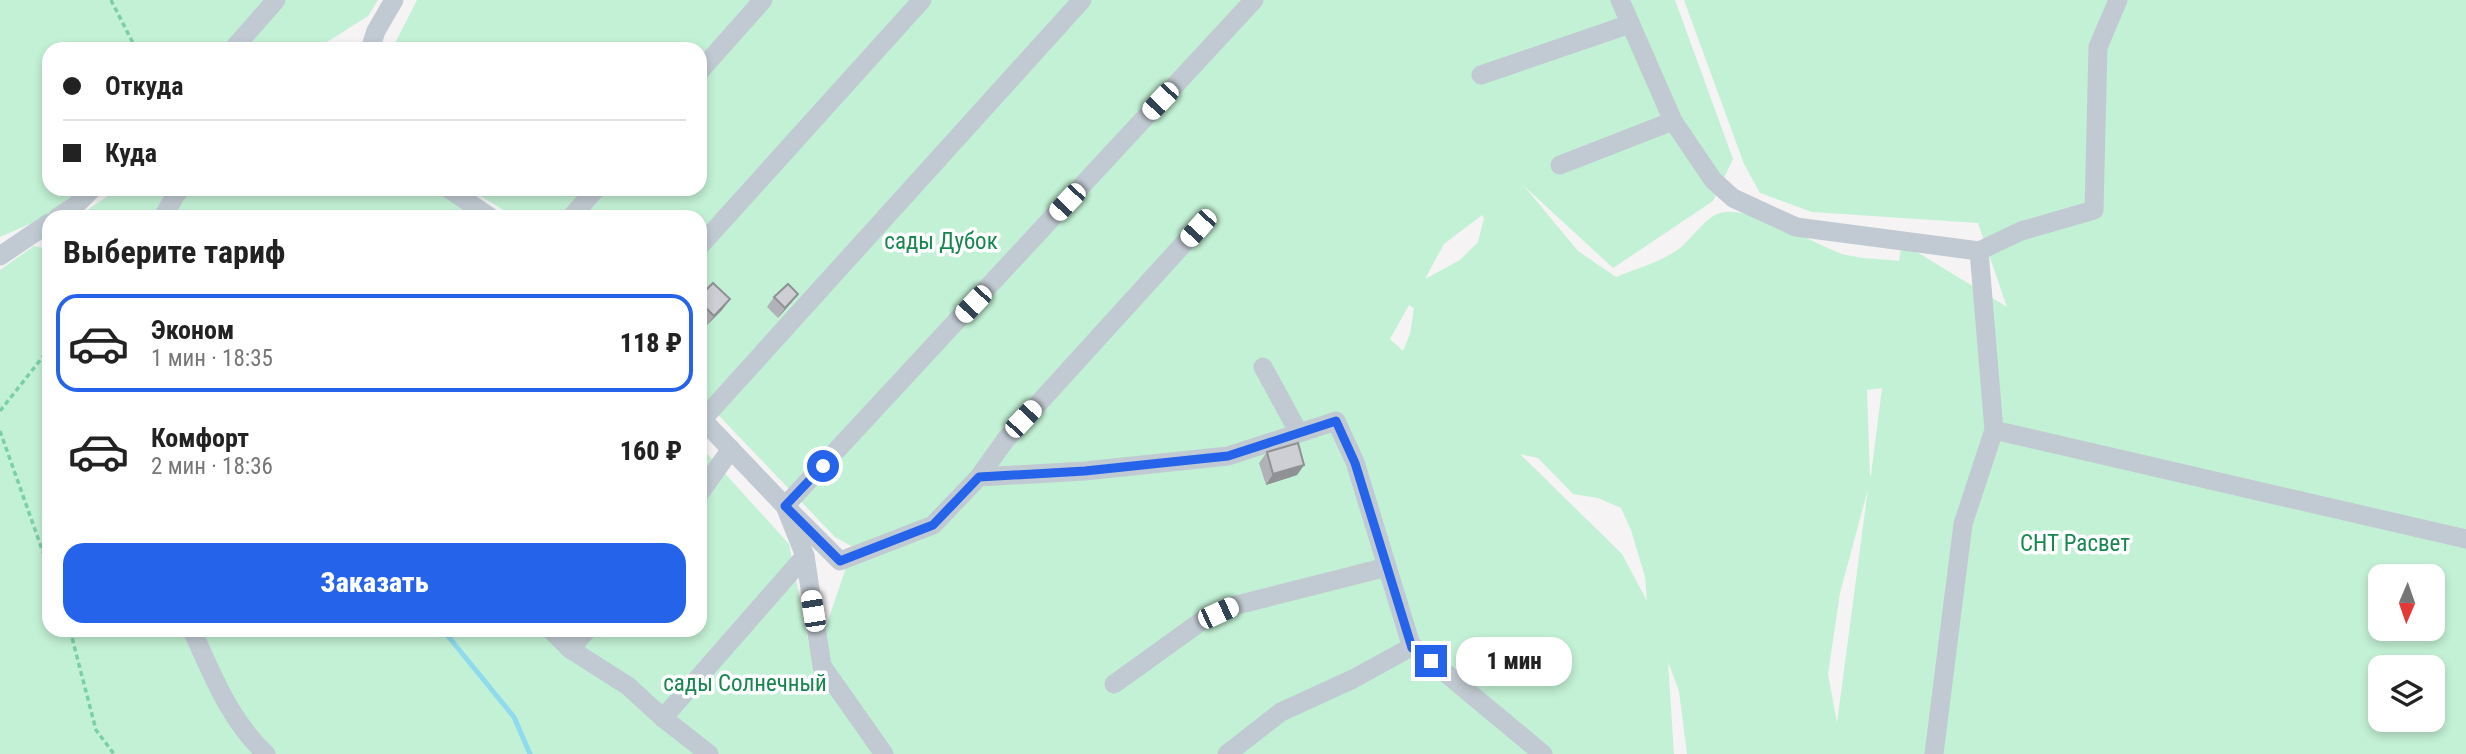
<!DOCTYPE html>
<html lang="ru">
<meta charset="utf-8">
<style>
body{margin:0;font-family:"Roboto Condensed",sans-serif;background:#f2f2f2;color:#222;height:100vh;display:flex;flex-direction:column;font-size:26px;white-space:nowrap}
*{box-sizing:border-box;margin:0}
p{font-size:23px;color:#767676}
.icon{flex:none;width:38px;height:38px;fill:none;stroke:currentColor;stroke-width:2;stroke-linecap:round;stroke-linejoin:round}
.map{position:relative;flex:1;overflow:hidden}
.sheet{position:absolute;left:42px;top:210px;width:665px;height:427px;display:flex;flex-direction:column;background:#fff;border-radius:21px;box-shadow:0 4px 10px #0003}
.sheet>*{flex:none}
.top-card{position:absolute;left:42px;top:42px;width:665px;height:154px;border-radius:21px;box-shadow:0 4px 10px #0003;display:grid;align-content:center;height:154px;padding:0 21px;background:#fff}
.needle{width:46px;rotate:182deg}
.fabs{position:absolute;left:2368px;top:564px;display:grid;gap:14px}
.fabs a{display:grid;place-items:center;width:77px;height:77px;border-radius:14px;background:#fff;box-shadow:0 4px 10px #0003;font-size:35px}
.end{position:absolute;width:32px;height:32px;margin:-16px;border:9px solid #2563eb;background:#fff;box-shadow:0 0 0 4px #fff}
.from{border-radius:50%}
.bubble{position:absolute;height:49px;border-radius:21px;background:#fff;box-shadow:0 4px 10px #0003;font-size:23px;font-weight:800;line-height:49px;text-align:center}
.car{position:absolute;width:21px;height:42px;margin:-21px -10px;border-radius:9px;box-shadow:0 0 5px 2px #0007;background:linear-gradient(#fff 24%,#345 0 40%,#fff 0 76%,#345 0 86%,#fff 0)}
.top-card b{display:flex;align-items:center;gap:24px;height:66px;font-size:26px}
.top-card b+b{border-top:2px solid #e0e0e0}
.top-card i{width:18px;height:18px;background:#222}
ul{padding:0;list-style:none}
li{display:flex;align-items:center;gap:21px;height:98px;margin:0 14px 10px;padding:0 7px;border:4px solid transparent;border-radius:21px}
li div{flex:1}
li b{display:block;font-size:26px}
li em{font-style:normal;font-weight:800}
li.current{border-color:#2563eb}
li>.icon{width:63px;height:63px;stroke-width:1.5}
h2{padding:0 21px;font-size:32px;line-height:84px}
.action{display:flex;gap:14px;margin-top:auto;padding:14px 21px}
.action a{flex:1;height:80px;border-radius:21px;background:#2563eb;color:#fff;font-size:28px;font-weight:800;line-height:80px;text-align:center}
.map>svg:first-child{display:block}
.green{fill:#c3f1d5;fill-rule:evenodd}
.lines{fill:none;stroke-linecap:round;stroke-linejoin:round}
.stream{stroke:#90daee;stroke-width:5}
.path{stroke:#7ad0a6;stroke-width:3.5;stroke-dasharray:5 3.5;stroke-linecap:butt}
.minor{stroke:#c1cad2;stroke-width:19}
.wall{fill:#b0b2b7}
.shaded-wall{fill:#909195}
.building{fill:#cdcfd5;stroke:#909195;stroke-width:2}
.route{stroke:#2563eb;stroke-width:9}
.labels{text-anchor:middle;stroke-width:7;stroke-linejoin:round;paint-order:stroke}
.park-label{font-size:23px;fill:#17864f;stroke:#fff}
</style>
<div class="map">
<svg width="2466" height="754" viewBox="0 0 2466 754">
<rect width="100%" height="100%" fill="#f5f3f3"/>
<g class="green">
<polygon points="0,0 378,0 368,16 316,49 49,49 49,189 98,189 71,206 0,237"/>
<path d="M417,0H1675L1733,159L1713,201L1613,268L1524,186L1578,251L1616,277C1638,268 1661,262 1680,248C1692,238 1702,222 1715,215C1744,199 1815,246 1846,255C1863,259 1882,259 1899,261L1902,243L2007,307L1978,223L1812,212L1760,193L1744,164L1684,0H2466V754H1687L1679,691L1668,662L1674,754H0V270L34,246L49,249V630H700V446L789,544L813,665L853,547L835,537L700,396V217H515L469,189H700V49H392ZM1482,215L1484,218L1478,242L1460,260L1425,279L1444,244ZM1409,305L1414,308L1410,334L1403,351L1390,339ZM1882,388L1871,475L1870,476L1867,390ZM1520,454L1538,458L1573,494L1598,498L1621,508L1631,530L1645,577L1647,601L1622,554ZM1868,489L1837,723L1828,674L1840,593ZM2380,576H2432V628H2380ZM2380,667H2432V719H2380Z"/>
<polygon points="118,189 448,189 480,217 77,217"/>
</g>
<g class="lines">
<polyline class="stream" points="443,630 514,717 530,754"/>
<g class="path">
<polyline points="111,0 136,49"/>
<polyline points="0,411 49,349"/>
<polyline points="0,431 49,569"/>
<polyline points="70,630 96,730 114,754"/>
</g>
<g class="minor">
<polyline points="1254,0 785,506 840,561 933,525 979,477 1085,471 1228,456 1336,421 1355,462 1412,648"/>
<polyline points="1620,0 1673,121 1713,180 1733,198 1796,227 1979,251 2021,231 2094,210 2098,47 2118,0"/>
<polyline points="233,49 276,0"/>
<polyline points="370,49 376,31 394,0"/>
<polyline points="700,71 763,0"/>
<polyline points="1481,75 1630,24"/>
<polyline points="1560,165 1673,121"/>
<polyline points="449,189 490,217"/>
<polyline points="58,217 75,206 92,189"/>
<polyline points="163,217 176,194 181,189"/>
<polyline points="571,217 596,189"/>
<polyline points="700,246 922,0"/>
<polyline points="1979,251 1994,430 2466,539"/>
<polyline points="0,256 49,223"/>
<polyline points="1263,367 1299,433"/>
<polyline points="700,417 785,506 805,556 822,666 884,754"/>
<polyline points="703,419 1082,0"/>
<polyline points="979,477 1006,439 1198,228"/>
<polyline points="700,493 731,449"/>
<path d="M192,630C212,674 230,721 266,754"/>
<polyline points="551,630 570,649 628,686 663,718 709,754"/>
<polyline points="570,649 587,630"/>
<polyline points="1114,684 1203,620 1233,606 1387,567"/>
<polyline points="663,718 805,556"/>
<polyline points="1227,754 1281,712 1353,679 1413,646 1543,754"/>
<polyline points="1934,754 1963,524 1994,430"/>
</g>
</g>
<g class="wall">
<polygon points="798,294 790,304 778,318 767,307 774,297"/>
<polygon points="700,296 730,299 722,310 706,326 700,320"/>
<polygon points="1267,452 1304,465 1297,475 1266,485 1259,463"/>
</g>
<g class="shaded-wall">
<polygon points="798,294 790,304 778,318 785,308"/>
<polygon points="730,299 722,310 706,326 714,316"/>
<polygon points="1304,465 1297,475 1266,485 1273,474"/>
</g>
<g class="building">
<polygon points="713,283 730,299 714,316 700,302 700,296"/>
<polygon points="788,284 798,294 785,308 774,297"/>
<polygon points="1298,443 1304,465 1273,474 1267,452"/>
</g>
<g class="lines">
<polyline class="route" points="823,466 785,506 840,561 933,525 979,477 1085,471 1228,456 1336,421 1355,463 1412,648 1413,646 1431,661"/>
</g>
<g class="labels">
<g class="park-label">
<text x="941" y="249">сады Дубок</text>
<text x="2075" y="551">СНТ Расвет</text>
<text x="745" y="691">сады Солнечный</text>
</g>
</g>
</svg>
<div class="fabs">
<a><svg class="needle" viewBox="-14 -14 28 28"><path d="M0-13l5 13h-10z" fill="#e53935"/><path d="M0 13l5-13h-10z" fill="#767676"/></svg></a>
<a><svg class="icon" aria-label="layers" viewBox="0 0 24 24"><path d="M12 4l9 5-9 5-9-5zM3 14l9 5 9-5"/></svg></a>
</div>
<i class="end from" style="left:823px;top:466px"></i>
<i class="end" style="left:1431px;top:661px"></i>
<div class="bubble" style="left:1456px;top:637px;width:116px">1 мин</div>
<i class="car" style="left:1160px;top:101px;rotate:223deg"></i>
<i class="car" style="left:1067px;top:202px;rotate:223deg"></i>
<i class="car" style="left:1198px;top:228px;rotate:222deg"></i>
<i class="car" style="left:973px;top:304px;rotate:223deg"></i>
<i class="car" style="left:1023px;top:419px;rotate:43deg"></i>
<i class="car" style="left:813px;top:611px;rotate:351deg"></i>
<i class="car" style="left:1218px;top:613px;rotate:65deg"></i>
<div class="top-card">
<b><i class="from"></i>Откуда</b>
<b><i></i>Куда</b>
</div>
<section class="sheet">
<h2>Выберите тариф</h2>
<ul>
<li class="current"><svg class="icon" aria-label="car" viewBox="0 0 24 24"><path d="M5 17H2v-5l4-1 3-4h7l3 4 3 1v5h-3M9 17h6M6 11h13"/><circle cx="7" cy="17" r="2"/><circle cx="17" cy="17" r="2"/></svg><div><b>Эконом</b><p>1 мин · 18:35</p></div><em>118 ₽</em></li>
<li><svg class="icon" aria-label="car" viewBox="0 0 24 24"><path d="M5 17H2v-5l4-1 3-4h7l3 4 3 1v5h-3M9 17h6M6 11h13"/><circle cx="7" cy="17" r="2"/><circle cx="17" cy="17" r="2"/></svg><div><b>Комфорт</b><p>2 мин · 18:36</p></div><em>160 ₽</em></li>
</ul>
<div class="action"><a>Заказать</a></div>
</section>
</div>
